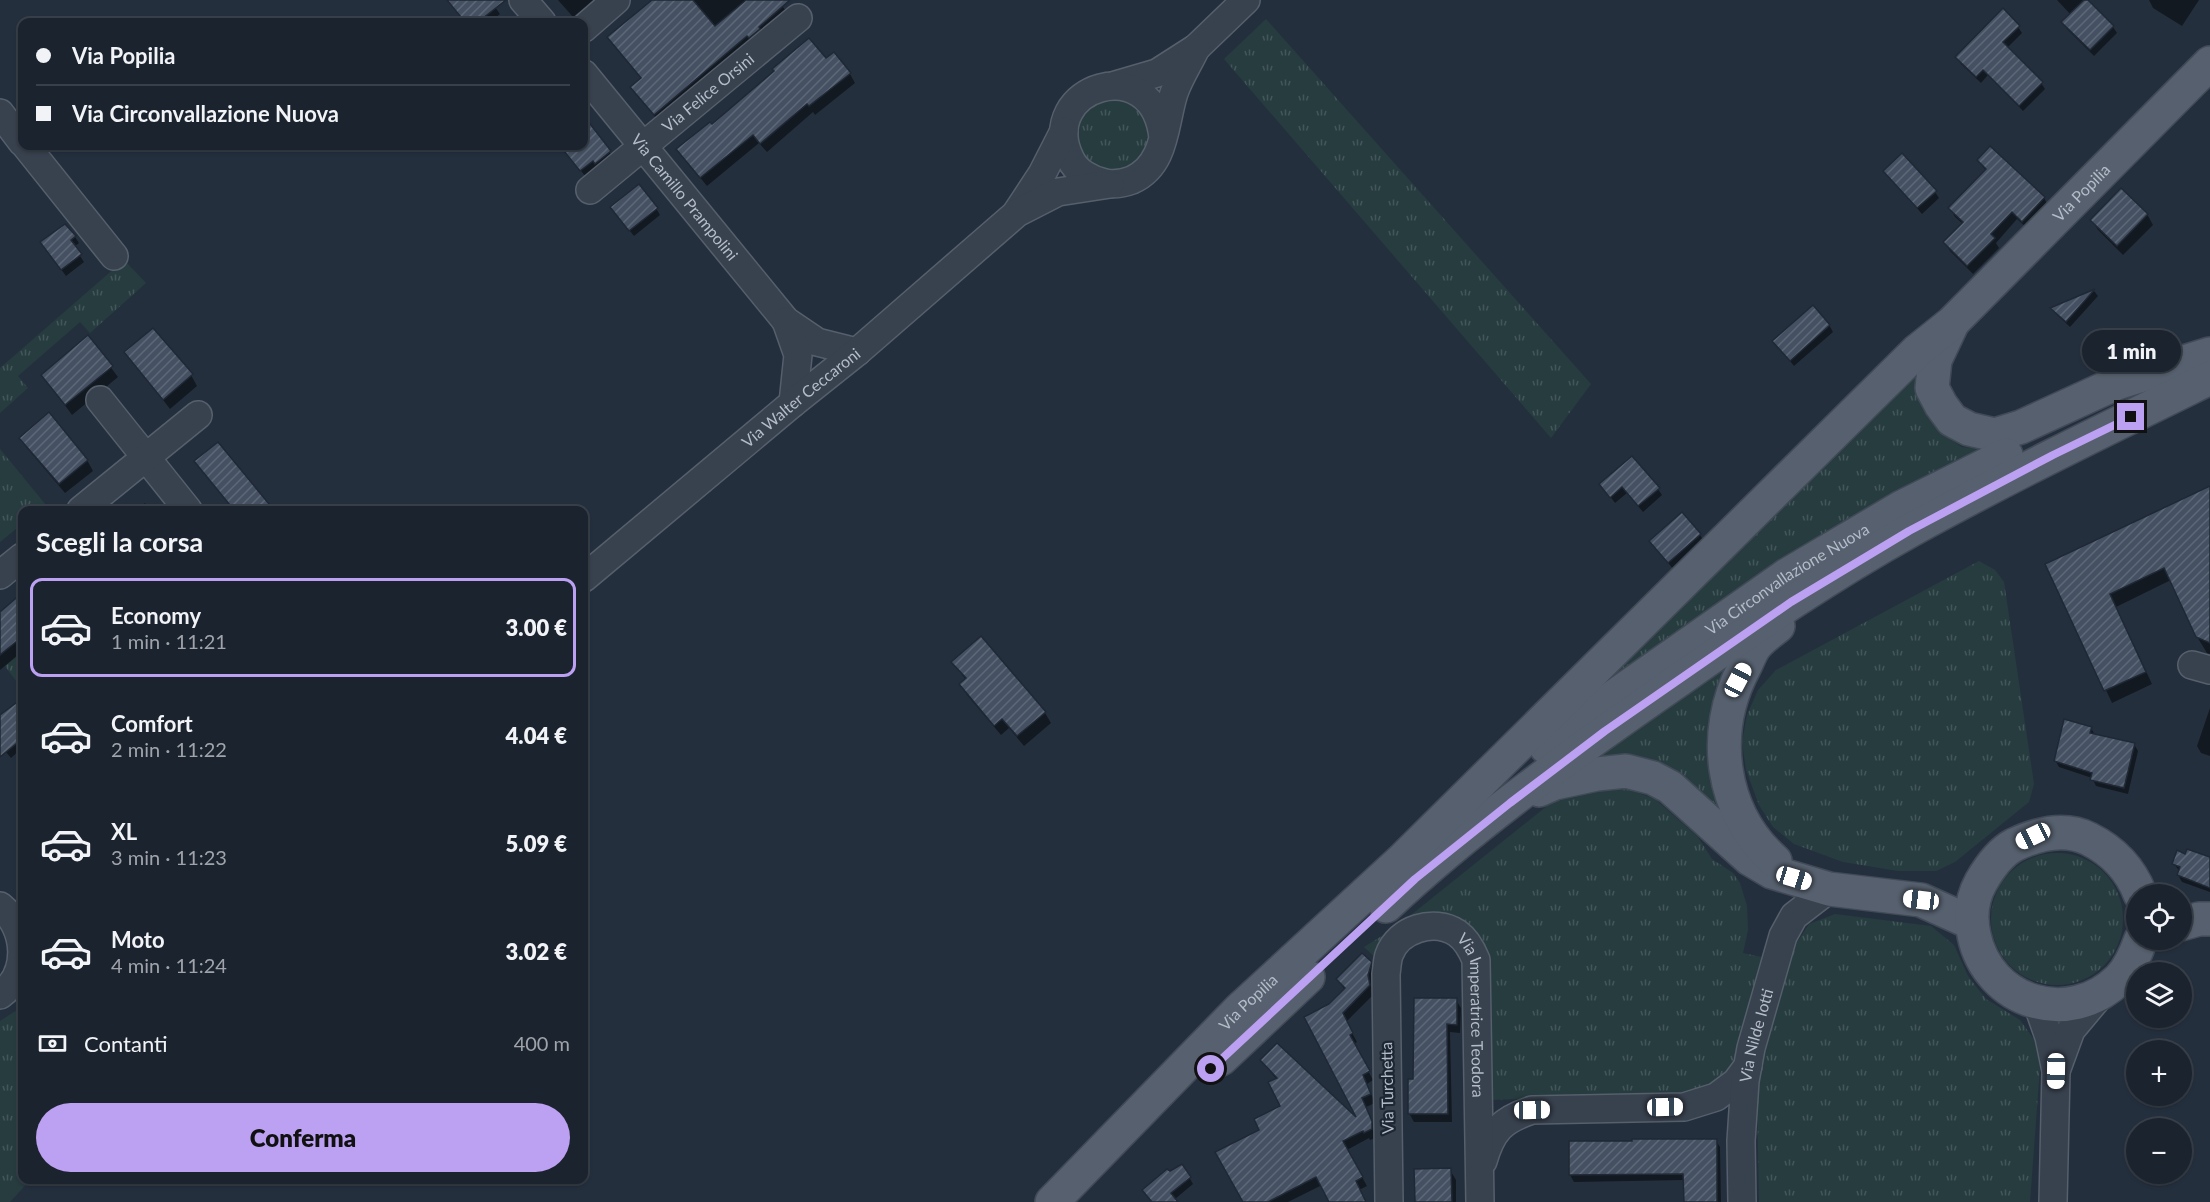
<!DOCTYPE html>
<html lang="it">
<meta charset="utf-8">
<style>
body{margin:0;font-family:Lato,sans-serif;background:#242b36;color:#f1f3f6;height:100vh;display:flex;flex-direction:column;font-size:22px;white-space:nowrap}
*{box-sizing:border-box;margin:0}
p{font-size:20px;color:#a0a4aa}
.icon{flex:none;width:33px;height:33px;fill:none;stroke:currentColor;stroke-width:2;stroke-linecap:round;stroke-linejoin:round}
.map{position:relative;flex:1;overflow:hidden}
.drawer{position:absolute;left:18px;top:506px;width:570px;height:678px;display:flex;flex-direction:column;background:#1b232e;border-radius:12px;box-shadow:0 2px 4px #0004,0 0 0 2px #39404a}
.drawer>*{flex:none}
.top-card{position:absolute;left:18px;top:18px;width:570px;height:132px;border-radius:12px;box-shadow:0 2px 4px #0004,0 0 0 2px #39404a;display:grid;align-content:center;height:132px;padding:0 18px;background:#1b232e}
.buttons{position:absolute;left:2126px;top:884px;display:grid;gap:12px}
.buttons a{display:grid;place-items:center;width:66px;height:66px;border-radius:50%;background:#1b232e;box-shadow:0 2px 4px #0004,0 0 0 2px #39404a;font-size:30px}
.end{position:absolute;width:27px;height:27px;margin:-14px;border:8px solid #bca0f2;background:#111;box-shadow:0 0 0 3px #111}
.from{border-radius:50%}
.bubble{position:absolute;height:42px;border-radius:21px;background:#1b232e;box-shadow:0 2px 4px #0004,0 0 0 2px #39404a;font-size:20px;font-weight:800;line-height:42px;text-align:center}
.car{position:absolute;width:18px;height:36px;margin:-18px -9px;border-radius:8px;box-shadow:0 0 4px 2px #0007;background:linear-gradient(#fff 24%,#345 0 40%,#fff 0 76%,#345 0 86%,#fff 0)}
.top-card b{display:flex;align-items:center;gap:21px;height:57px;font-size:22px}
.top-card b+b{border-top:2px solid #39404a}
.top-card i{width:15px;height:15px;background:#f1f3f6}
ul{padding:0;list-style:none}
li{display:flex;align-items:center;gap:18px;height:99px;margin:0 12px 9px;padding:0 6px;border:3px solid transparent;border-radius:12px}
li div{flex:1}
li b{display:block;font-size:22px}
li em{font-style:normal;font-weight:800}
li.active{border-color:#bca0f2}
li>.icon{width:54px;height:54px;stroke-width:1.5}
h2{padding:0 18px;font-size:27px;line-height:72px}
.pay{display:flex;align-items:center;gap:15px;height:66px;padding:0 18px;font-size:22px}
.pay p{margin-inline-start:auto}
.button{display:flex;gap:12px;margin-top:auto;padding:12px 18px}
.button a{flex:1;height:69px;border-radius:36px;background:#bca0f2;color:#111;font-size:24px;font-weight:800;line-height:69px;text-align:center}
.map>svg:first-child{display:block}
.grass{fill:url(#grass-tufts)}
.shadow{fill:#0007}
.building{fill:url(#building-hatch);stroke:#1f2835;stroke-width:1.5}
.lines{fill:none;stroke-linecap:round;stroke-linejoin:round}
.minor-casing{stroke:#565f6c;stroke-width:30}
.major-casing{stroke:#414a57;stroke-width:36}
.minor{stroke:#38414e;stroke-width:27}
.major{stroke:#56606e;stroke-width:33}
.route{stroke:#bca0f2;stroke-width:8}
.labels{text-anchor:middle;stroke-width:4.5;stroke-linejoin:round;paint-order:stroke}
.street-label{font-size:16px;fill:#b4bcc9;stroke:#1d2633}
</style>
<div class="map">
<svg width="2210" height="1202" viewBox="0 0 2210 1202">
<defs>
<pattern id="grass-tufts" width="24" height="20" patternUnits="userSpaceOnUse" patternTransform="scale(1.5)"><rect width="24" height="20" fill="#263c3f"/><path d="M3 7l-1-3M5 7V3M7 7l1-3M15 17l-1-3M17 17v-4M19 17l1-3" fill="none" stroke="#435659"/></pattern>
<pattern id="building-hatch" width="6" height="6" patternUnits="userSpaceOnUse" patternTransform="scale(1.5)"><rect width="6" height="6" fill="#455162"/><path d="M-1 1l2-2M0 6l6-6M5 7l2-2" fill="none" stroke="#5d6877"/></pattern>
</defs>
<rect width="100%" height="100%" fill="#242f3e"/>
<g class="grass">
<polygon points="1266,19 1591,384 1551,438 1224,59"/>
<circle cx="1113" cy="135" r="36"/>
<polygon points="124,260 146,283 90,333 80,322 18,376 28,388 0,413 0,368"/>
<polygon points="1918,363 1919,392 1927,417 1942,434 1962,447 1984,449 1601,686"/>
<polygon points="0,449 46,505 40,510 22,510 22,524 0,542"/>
<polygon points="1979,561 1995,570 2004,582 2034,784 2029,802 1955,862 1936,871 1898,871 1843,862 1794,844 1773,827 1759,805 1746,770 1742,742 1747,715 1758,690 1776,670"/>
<polygon points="22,650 22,689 5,666"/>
<polygon points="1733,657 1733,827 1632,757 1599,756"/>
<path d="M1597,786L1630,790L1655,799L1698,837L1712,859L1733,873L1740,883L1747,906L1748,930L1743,953L1766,958L1734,1063C1722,1079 1711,1088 1692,1093L1488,1100L1485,969L1454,923L1378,960L1364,947L1396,927L1547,806L1573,792Z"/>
<circle cx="2057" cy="919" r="66"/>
<polygon points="1835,914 1931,926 1954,945 1968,976 1986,999 2020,1020 2035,1041 2040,1067 2030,1202 1759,1202 1757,1097 1767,1035 1792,950 1809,924"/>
<polygon points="22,1004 22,1179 31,1179 10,1202 0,1202 0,1021 17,1010"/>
</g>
<g class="shadow">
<polygon points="448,0 490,0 500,14 496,17 501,22 465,22"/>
<polygon points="558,0 594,0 573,17"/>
<polygon points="654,0 778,0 788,14 659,122 632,88 642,79"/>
<polygon points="2057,0 2086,0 2113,27 2117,33 2094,56 2067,29 2063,22 2071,15"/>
<polygon points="2149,0 2199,0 2182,26 2153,8"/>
<polygon points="2018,27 2022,33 2007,48 2041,83 2045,89 2023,111 1988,75 1981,83 1961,64 1957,57"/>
<polygon points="850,74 855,83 815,115 813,112 767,152 759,143 707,186 678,150 712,126"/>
<polygon points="584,119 614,158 598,166 585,176 562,146 584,146"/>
<polygon points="1978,160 2044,198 2049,207 2028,229 2017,219 1996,243 1999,248 1973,274 1950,251 1945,242 1963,224 1955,217 1950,208 1986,171"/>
<polygon points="1885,171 1935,192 1939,198 1922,214"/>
<polygon points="656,208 660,215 634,236 616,214"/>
<polygon points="2147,214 2153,225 2123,255 2098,230 2092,220"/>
<polygon points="75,237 79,243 74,247 84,262 66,276 46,249"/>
<polygon points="2094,291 2098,296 2070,327 2056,314 2052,308"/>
<polygon points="1829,325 1833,332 1794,366 1774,341"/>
<polygon points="153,330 191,375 197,386 170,409 126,352"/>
<polygon points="88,337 118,377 72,415 43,375"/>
<polygon points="21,438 87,460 93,471 65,493 27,448"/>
<polygon points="1601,484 1658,489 1662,495 1643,512 1627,493 1615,503"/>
<polygon points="2210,488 2210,654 2207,653 2199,640 2171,580 2116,607 2152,684 2112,703 2047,565"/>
<polygon points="145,503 150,510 137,510"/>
<polygon points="1700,535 1704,541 1673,569 1651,541"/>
<polygon points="20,596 22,599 22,652 0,670 0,613"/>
<polygon points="953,662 1045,713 1051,723 1024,746 1009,728 1001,735 967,695 961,685 966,680"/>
<polygon points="16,705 22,713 22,748 11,758 0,745 0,717"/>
<polygon points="2210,708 2210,756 2201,753 2197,746"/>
<polygon points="2091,728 2095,735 2134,744 2138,751 2128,794 2096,786 2092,778 2059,767 2055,760"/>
<polygon points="2186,855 2210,859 2210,892 2182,882 2178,875 2180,872 2174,864"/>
<polygon points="1370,963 1375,972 1372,985 1374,994 1346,1022 1357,1042 1354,1044 1373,1080 1367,1084 1375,1103 1366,1107 1376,1131 1376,1138 1370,1140 1369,1138 1347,1150 1367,1186 1359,1190 1365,1202 1331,1202 1322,1185 1288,1202 1245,1202 1261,1131 1282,1107 1277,1080 1262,1061 1360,1123 1330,1005 1345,990 1338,980"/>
<polygon points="1456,1000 1461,1008 1460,1033 1450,1032 1452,1122 1414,1122 1409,1113 1414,1081"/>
<polygon points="1716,1141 1720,1147 1721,1202 1685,1202 1685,1180 1574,1182 1570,1175 1571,1143"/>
<polygon points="1450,1170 1456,1180 1456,1202 1416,1202"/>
<polygon points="1189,1177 1193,1184 1175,1199 1177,1202 1152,1202"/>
</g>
<g class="building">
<polygon points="447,0 506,0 478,22 465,22"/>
<polygon points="652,0 693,0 715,26 746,0 790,0 759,27 760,29 749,38 747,36 654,115 630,87 641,78 607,37"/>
<polygon points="2084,0 2088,0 2114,26 2090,50 2061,22"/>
<polygon points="2003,8 2020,26 2003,42 2043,82 2019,106 1983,70 1976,77 1955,57"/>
<polygon points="809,38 826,58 834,52 851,73 809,106 807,104 760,144 753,135 700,178 676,149 710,122 712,124 774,71 772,69"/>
<polygon points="584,116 611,151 595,164 593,161 580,171 560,146 584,146"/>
<polygon points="1990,146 2045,197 2022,222 2012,212 1991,234 1995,238 1967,266 1943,242 1963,222 1948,208 1986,169 1977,160"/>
<polygon points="1902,153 1937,191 1917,208 1883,171"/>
<polygon points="639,184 658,208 629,231 610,207"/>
<polygon points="2121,188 2148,214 2117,246 2090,220"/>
<polygon points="65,224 76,236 71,240 82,254 61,270 40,242"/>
<polygon points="2095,289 2066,322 2050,308"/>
<polygon points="1813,305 1830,325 1790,361 1772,341"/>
<polygon points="153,328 193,374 163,400 124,352"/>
<polygon points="88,335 113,366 65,405 41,375"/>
<polygon points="49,412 88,460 59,484 19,438"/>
<polygon points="218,442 274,510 234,510 194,461"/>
<polygon points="1632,456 1660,488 1638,506 1622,487 1610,498 1599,484"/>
<polygon points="2210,486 2210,643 2196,637 2164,568 2110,594 2146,672 2104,691 2045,564"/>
<polygon points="1682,512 1701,534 1668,563 1649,541"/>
<polygon points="22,593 22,637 0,655 0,612"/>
<polygon points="981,636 1046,712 1017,736 1002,719 994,726 959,684 966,678 951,662"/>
<polygon points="16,703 22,711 22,739 0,757 0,715"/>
<polygon points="2064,719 2092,727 2090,733 2135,743 2124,788 2090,780 2092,773 2054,761"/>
<polygon points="2187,849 2210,857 2210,888 2177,875 2180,867 2172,864 2177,850 2185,854"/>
<polygon points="1362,953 1372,962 1368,975 1370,985 1343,1013 1353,1033 1350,1035 1370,1071 1363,1075 1371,1094 1362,1098 1372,1121 1372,1129 1364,1133 1363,1131 1343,1141 1363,1177 1356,1181 1366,1202 1329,1202 1316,1177 1268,1202 1243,1202 1215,1152 1259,1130 1254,1119 1280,1106 1268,1082 1277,1078 1260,1060 1277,1043 1356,1117 1304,1017 1329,1004 1345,988 1336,979"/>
<polygon points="1414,998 1457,998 1457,1025 1447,1024 1448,1114 1408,1114 1408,1079 1413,1079"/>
<polygon points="1632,1139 1717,1139 1717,1202 1684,1202 1683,1174 1569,1175 1569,1141 1632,1141"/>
<polygon points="1182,1164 1191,1177 1171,1193 1178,1202 1152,1202 1142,1190 1167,1169 1170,1171"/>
<polygon points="1451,1168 1452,1202 1415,1202 1414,1169"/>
</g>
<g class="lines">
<g class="minor-casing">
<g id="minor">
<polyline points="523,0 542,22"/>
<polyline points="584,28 616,0"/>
<path id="s1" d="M584,74L786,321L817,342L857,352"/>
<polyline points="1116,85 1157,73 1196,48 1246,0"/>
<polyline points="0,113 22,142"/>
<path d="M1163,138C1154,49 1036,87 1070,158C1076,172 1091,180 1105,183C1114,185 1124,183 1132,180C1166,165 1164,124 1174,93C1179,78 1189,63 1196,48"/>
<polyline points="26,146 114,256"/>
<path id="s2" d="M590,190L798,18"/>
<polyline points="1017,212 1042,174 1064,131"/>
<polyline points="786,321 798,355 793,403"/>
<polyline points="100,400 188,510"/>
<polyline points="81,510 198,415"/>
<polyline points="0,575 22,557"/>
<path id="s3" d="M584,578L793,403L857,352L1017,213L1058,192L1110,184"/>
<polyline points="2192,665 2210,670"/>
<path d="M0,906C27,928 31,973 0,995"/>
<polyline points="2037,1003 2049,1037 2056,1071 2053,1202"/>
<polyline points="2056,1071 2071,1030 2102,993"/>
<path d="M1483,1161C1492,1130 1502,1120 1532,1110L1684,1107L1716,1097L1736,1082L1748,1066"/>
<path id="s4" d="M1389,1202L1386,974C1387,968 1387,961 1389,955C1398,929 1434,918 1457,933C1467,940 1472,950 1476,960L1480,1202"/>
<path id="s5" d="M1742,1202L1741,1141L1745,1081L1751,1048L1783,936L1794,916L1829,889"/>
</g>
</g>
<g class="major-casing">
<g id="major">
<polyline points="1952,324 1935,360 1932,388 1941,405 1952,420 1969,429 1995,435 2021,427 2117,383 2210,354"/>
<path id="s6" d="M1546,747L1592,712L1787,575L1902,507L2006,455"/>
<polyline points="1539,790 1555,783 1597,774 1626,771 1653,778 1670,787 1750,859 1772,872 1829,889 1921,900 1972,923"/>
<path d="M1775,861C1720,812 1710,732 1744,668C1748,661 1751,650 1757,644C1763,637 1771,632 1778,626"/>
<path d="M2140,894C2130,868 2113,851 2089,839C2065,827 2037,834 2014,845C1999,853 1989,868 1981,882C1972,898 1970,917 1974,935C1988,1003 2069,1028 2119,979C2130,968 2136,953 2141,939"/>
<path d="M1386,906C1476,822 1578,750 1679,680C1754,627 1830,575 1911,530C2009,476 2110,427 2210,378"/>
<polyline points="2181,924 2199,919 2210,919"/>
<polyline points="1221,1059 1308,977"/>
<path id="s7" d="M1052,1202L1239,1010L1401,861L1917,351L1952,323L2210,63"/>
</g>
</g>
<use href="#minor" class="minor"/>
<use href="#major" class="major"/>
</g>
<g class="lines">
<polyline class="route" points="1211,1069 1415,879 1510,803 1605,731 1791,602 1909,531 2053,455 2131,417"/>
</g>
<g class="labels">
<g class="street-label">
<text dy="6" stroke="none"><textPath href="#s2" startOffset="153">Via Felice Orsini</textPath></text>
<text dy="6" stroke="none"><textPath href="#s7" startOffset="1442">Via Popilia</textPath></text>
<text dy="6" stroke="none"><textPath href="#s1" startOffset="159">Via Camillo Prampolini</textPath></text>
<text dy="6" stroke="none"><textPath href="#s3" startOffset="282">Via Walter Ceccaroni</textPath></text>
<text dy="6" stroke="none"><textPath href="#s6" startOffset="294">Via Circonvallazione Nuova</textPath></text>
<text dy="6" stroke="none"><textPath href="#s7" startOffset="280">Via Popilia</textPath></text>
<text dy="6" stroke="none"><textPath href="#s4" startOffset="416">Via Imperatrice Teodora</textPath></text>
<text dy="6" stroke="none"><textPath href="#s5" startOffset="168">Via Nilde Iotti</textPath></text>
<text transform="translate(1387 1088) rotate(-91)" y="6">Via Turchetta</text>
</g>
</g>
</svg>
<div class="buttons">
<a><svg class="icon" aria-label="locate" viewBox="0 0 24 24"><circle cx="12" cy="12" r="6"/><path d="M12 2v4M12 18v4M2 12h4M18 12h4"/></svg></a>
<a><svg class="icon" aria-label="layers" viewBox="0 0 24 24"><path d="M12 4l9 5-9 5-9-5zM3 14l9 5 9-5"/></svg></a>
<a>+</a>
<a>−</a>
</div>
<i class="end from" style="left:1211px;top:1069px"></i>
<i class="end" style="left:2131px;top:417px"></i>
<div class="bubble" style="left:2082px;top:330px;width:99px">1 min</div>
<i class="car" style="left:1738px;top:680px;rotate:28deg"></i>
<i class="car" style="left:2033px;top:836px;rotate:244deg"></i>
<i class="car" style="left:1794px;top:878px;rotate:107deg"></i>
<i class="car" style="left:1921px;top:900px;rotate:277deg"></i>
<i class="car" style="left:2056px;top:1071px;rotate:181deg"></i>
<i class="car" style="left:1665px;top:1107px;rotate:89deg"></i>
<i class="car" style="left:1532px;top:1110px;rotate:89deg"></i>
<div class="top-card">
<b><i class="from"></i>Via Popilia</b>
<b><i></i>Via Circonvallazione Nuova</b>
</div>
<section class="drawer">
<h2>Scegli la corsa</h2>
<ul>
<li class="active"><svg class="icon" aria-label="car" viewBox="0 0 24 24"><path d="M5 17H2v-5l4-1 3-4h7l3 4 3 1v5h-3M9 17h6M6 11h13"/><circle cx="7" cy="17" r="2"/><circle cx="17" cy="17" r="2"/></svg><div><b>Economy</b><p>1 min · 11:21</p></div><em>3.00 €</em></li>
<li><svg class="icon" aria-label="car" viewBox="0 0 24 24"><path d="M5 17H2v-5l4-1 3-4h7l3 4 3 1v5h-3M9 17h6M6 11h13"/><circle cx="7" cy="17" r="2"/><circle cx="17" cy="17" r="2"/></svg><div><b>Comfort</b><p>2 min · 11:22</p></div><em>4.04 €</em></li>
<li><svg class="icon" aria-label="car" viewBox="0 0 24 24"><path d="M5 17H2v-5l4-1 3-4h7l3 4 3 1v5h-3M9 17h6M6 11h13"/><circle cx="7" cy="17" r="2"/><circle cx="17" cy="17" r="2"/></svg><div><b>XL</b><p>3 min · 11:23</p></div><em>5.09 €</em></li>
<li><svg class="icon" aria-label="car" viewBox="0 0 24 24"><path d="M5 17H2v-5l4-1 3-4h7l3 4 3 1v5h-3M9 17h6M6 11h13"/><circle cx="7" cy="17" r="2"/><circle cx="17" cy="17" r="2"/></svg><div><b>Moto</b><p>4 min · 11:24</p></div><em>3.02 €</em></li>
</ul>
<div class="pay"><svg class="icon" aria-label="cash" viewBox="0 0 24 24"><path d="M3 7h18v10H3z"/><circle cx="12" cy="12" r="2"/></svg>Contanti<p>400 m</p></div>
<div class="button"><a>Conferma</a></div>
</section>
</div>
